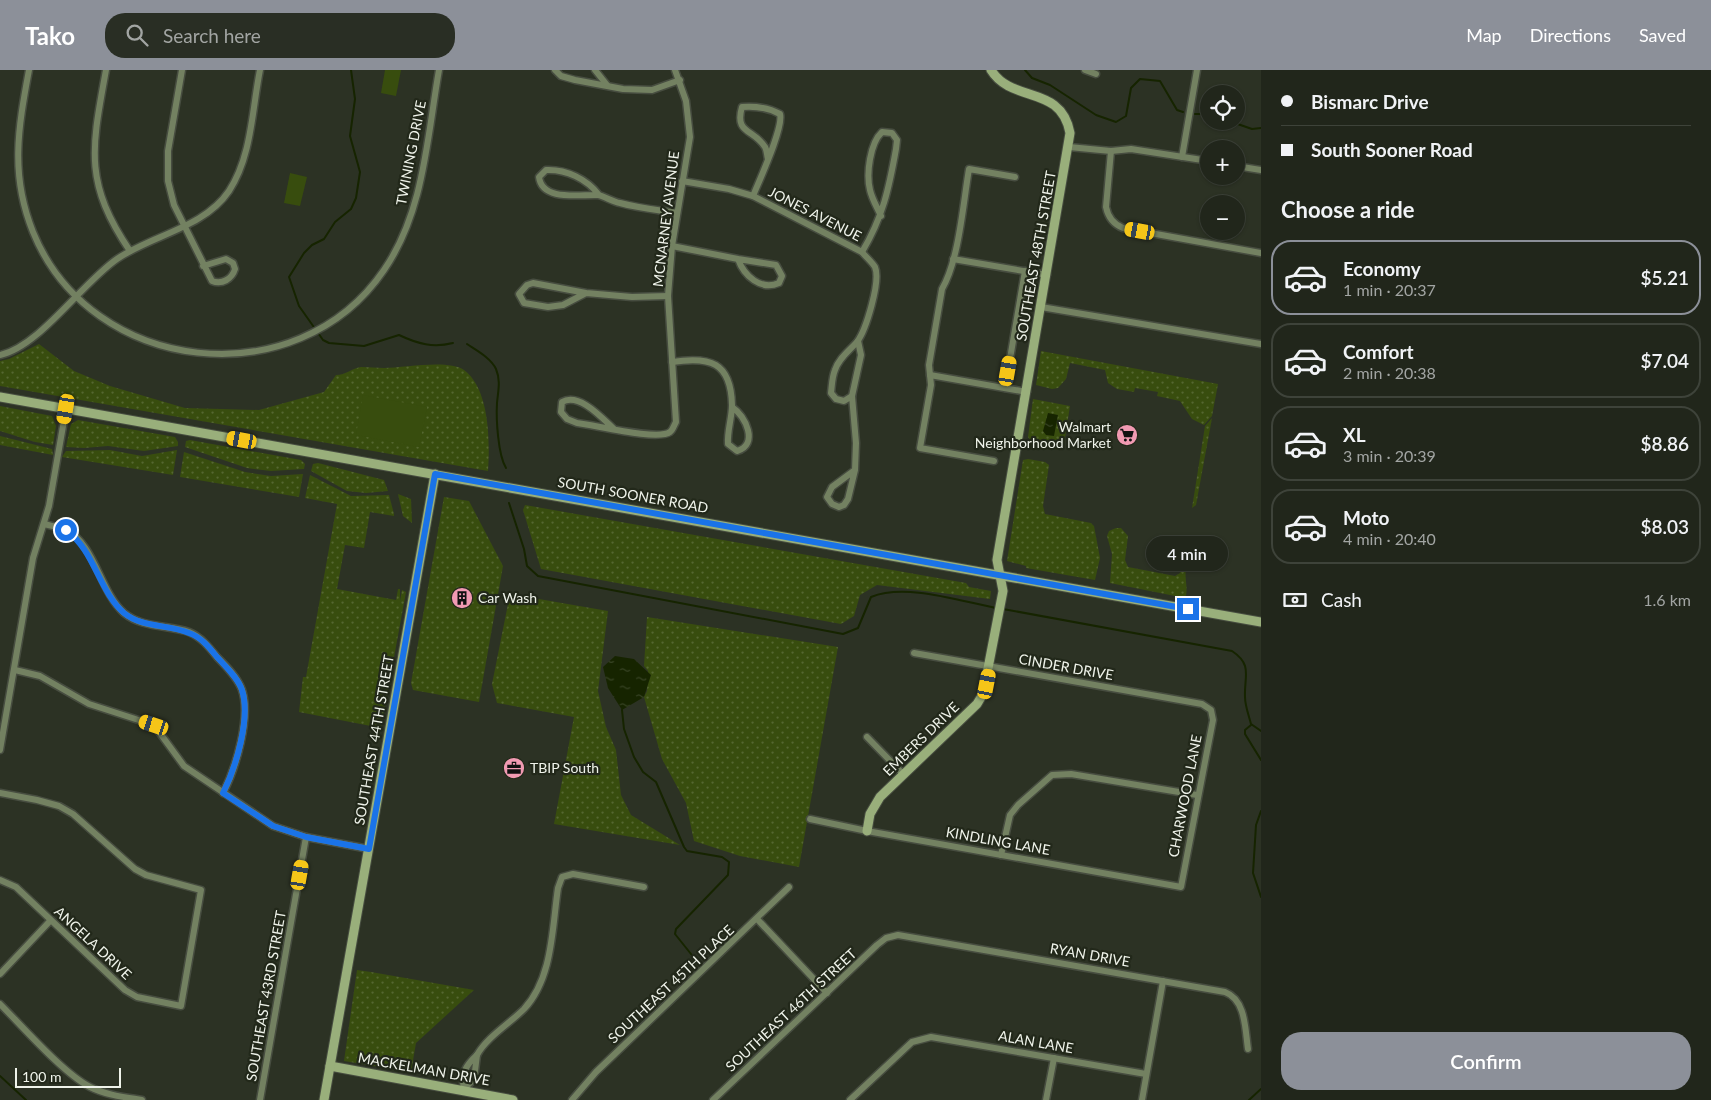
<!DOCTYPE html>
<meta charset="utf-8">
<style>
body{margin:0;font-family:Lato,sans-serif;background:#292e24;color:#f1f3f6;height:100vh;display:flex;flex-direction:column;font-size:19px;white-space:nowrap}
*{box-sizing:border-box;margin:0}
p{font-size:16px;color:#a2a5a3}
.icon{flex:none;width:28px;height:28px;fill:none;stroke:currentColor;stroke-width:2;stroke-linecap:round;stroke-linejoin:round}
.map{position:relative;flex:1;overflow:hidden}
.sheet{display:flex;flex-direction:column;background:#21261b;width:450px}
.sheet>*{flex:none}
.banner{display:grid;align-content:center;height:110px;padding:0 20px;background:#21261b}
.controls{position:absolute;left:1200px;top:15px;display:grid;gap:10px}
.controls a{display:grid;place-items:center;width:45px;height:45px;border-radius:50%;background:#21261b;box-shadow:0 1px 4px #0004,0 0 0 1px #3e433a;font-size:25px}
.scale{position:absolute;left:15px;bottom:12px;width:106px;box-sizing:border-box;padding-left:5px;border:2px solid #eff3ea;border-top:0;font-size:14px;line-height:18px;white-space:nowrap;color:#eff3ea;-webkit-text-stroke:4px #22281a;paint-order:stroke}
.end{position:absolute;width:22px;height:22px;margin:-11px;border:6px solid #1a73e8;background:#fff;box-shadow:0 0 0 2px #fff}
.from{border-radius:50%}
.bubble{position:absolute;height:35px;border-radius:18px;background:#21261b;box-shadow:0 1px 4px #0004,0 0 0 1px #3e433a;font-size:16px;font-weight:600;line-height:35px;text-align:center}
.car{position:absolute;width:15px;height:30px;margin:-15px -8px;border-radius:6px;box-shadow:0 0 4px 1px #0007;background:linear-gradient(#f5c518 24%,#345 0 40%,#f5c518 0 76%,#345 0 86%,#f5c518 0)}
.banner b{display:flex;align-items:center;gap:18px;height:48px;font-size:19px}
.banner b+b{border-top:1px solid #3e433a}
.banner i{width:12px;height:12px;background:#f1f3f6}
ul{padding:0;list-style:none}
li{display:flex;align-items:center;gap:15px;height:75px;margin:0 10px 8px;padding:0 10px;border:2px solid #3e433a;border-radius:20px}
li div{flex:1}
li b{display:block;font-size:19px}
li em{font-style:normal;font-weight:600}
li.on{border-color:#8c9099}
li>.icon{width:45px;height:45px;stroke-width:1.5}
h2{padding:0 20px;font-size:22px;line-height:60px}
.pay{display:flex;align-items:center;gap:12px;height:55px;padding:0 20px;font-size:19px}
.pay p{margin-inline-start:auto}
.action{display:flex;gap:10px;margin-top:auto;padding:10px 20px}
.action a{flex:1;height:58px;border-radius:20px;background:#8c9099;color:#fff;font-size:20px;font-weight:600;line-height:58px;text-align:center}
header{display:flex;align-items:center;gap:30px;box-sizing:border-box;height:70px;padding:0 25px;background:#8c9099;color:#fff}
header strong{font-size:24px}
nav{display:flex;gap:28px;margin-inline-start:auto;font-size:18px}
.search{width:350px;height:45px;background:#292e24;display:flex;align-items:center;gap:12px;box-sizing:border-box;padding:0 18px;border-radius:20px;color:#a2a5a3;font-size:19px}
main{display:flex;flex:1;min-height:0}
.map>svg:first-child{display:block}
.grass{fill:url(#grass-dots)}
.pitch{fill:#384d0e}
.water{fill:url(#water-ripples)}
.lines{fill:none;stroke-linecap:round;stroke-linejoin:round}
.stream{stroke:#162400;stroke-width:2}
.street-casing{stroke:#474d40;stroke-width:9}
.secondary-casing{stroke:#474d40;stroke-width:11}
.street{stroke:#738161;stroke-width:6}
.secondary{stroke:#99af7b;stroke-width:9}
.route{stroke:#1a73e8;stroke-width:6}
.labels{text-anchor:middle;stroke-width:4.5;stroke-linejoin:round;paint-order:stroke}
.street-label{font-size:14px;fill:#eff3ea;stroke:#22281a}
.poi-label{font-size:14px;fill:#eff3ea;stroke:#22281a;text-anchor:start}
</style>
<header>
<strong>Tako</strong>
<div class="search"><svg class="icon" aria-label="search" viewBox="0 0 24 24"><circle cx="10" cy="10" r="6"/><path d="M15 15l6 6"/></svg>Search here</div>
<nav><a>Map</a><a>Directions</a><a>Saved</a></nav>
</header>
<main>
<div class="map">
<svg width="1261" height="1030" viewBox="0 0 1261 1030">
<defs>
<pattern id="grass-dots" width="8" height="8" patternUnits="userSpaceOnUse" patternTransform="scale(1.25)"><rect width="8" height="8" fill="#384d0e"/><path d="M2 2h.1M6 6h.1" fill="none" stroke="#556731" stroke-width="1.8" stroke-linecap="round"/></pattern>
<pattern id="water-ripples" width="26" height="14" patternUnits="userSpaceOnUse" patternTransform="scale(1.25)"><rect width="26" height="14" fill="#162400"/><path d="M2 4q2-2 4 0t4 0M15 11q2-2 4 0t4 0" fill="none" stroke="#384425"/></pattern>
</defs>
<rect width="100%" height="100%" fill="#2c3224"/>
<g class="grass">
<path d="M39,274L74,301L110,316L185,338L259,340L324,322L336,305C346,305 352,298 361,297C369,297 376,298 384,298C404,298 448,289 464,300C490,319 490,373 488,401L0,316V291L9,289Z"/>
<polygon points="1041,281 1218,314 1212,346 1204,355 1192,349 1180,331 1157,326 1158,322 1135,318 1134,322 1117,319 1108,313 1105,300 1070,293 1066,309 1058,318 1052,319 1036,315"/>
<polygon points="1033,329 1070,336 1063,380 1034,376 1028,367"/>
<polygon points="0,336 52,346 56,356 53,375 35,372 0,361"/>
<polygon points="1212,348 1196,435 1192,438 1205,356"/>
<polygon points="78,350 175,367 178,372 178,376 144,381 108,376 84,378 66,377 71,354"/>
<polygon points="0,366 52,379 53,385 0,375"/>
<polygon points="190,370 301,390 305,394 304,399 271,401 247,398 185,377 186,371"/>
<polygon points="110,380 142,386 177,380 173,405 62,387 66,381"/>
<polygon points="184,382 245,402 271,406 303,404 299,427 180,407"/>
<polygon points="1028,389 1045,392 1049,395 1043,436 1045,444 1091,453 1094,456 1100,488 1095,510 1026,498 1026,496 1007,491 1023,390"/>
<polygon points="318,393 384,410 388,421 366,423 347,421 311,401 313,394"/>
<polygon points="310,405 351,426 389,425 394,444 394,446 370,442 364,478 345,475 337,519 396,530 398,519 400,519 400,531 402,520 406,522 381,658 299,642 303,607 306,607 337,434 305,428"/>
<polygon points="398,424 411,429 412,453 403,446"/>
<polygon points="444,427 469,431 503,496 479,632 413,620 411,613"/>
<polygon points="525,435 966,513 969,517 991,521 990,529 877,515 860,525 854,546 841,554 541,499 523,440"/>
<path d="M1116,458H1121L1128,466L1125,490L1128,497L1175,506L1180,503L1182,498L1186,499C1184,508 1189,520 1185,528L1110,513L1112,484L1107,466L1109,461Z"/>
<polygon points="510,524 608,541 598,621 606,657 616,680 621,725 631,745 680,775 554,754 574,647 497,633 492,614"/>
<polygon points="647,547 838,577 799,797 740,786 694,771 686,733 662,689 644,627 647,621 648,601 644,596"/>
<polygon points="357,900 371,902 474,920 416,973 411,1002 344,991"/>
</g>
<g class="pitch">
<polygon points="385,0 401,0 396,26 381,23"/>
<polygon points="290,103 307,107 300,136 284,133"/>
<polygon points="363,325 427,337 419,377 356,365"/>
</g>
<g class="water">
<polygon points="1048,343 1058,345 1054,366 1046,365 1043,361"/>
<polygon points="615,586 634,589 651,605 644,627 622,640 608,618 603,597"/>
</g>
<g class="lines">
<g class="stream">
<path d="M351,0L355,29L350,66L360,102L356,128L351,139L335,152L324,169L312,175L304,183L289,207L299,236L323,270L329,273L364,276L399,265C418,274 433,278 453,273"/>
<polyline points="1025,0 1032,8 1050,15 1096,45 1116,52 1126,46 1131,18 1140,9 1160,11 1177,40 1183,42"/>
<polyline points="1195,44 1209,44"/>
<polyline points="1229,51 1252,59 1261,58"/>
<path d="M467,274C476,280 491,288 496,299C501,311 498,321 497,333C496,349 498,385 506,398"/>
<path d="M509,433L524,479L527,496L538,506L843,564L858,558L871,527C906,513 959,531 996,538"/>
<path d="M1003,539L1232,581C1253,595 1244,606 1245,627C1245,636 1249,646 1251,654L1261,661"/>
<polyline points="622,640 624,659 634,687 643,702 656,712 684,777 687,781 722,787 729,792 728,805 676,859 675,864 699,894"/>
<polyline points="1251,655 1245,660 1245,664 1261,690"/>
<polyline points="1261,741 1256,755 1253,803 1261,827"/>
<polyline points="0,1006 26,1030"/>
<polyline points="1249,1030 1261,1019"/>
</g>
<g class="street-casing">
<g id="street">
<path d="M29,0C18,59 10,105 33,162C91,305 297,328 384,200C424,142 427,68 439,0"/>
<path d="M106,0C92,77 83,112 130,181"/>
<path d="M182,0L168,81V111L174,135L212,211C222,215 232,209 235,199L233,193L226,189L203,196"/>
<polyline points="555,0 561,6 575,10 623,19 652,20 680,10"/>
<polyline points="595,0 607,15"/>
<polyline points="1085,0 1096,4"/>
<polyline points="1069,77 1111,81 1131,79 1209,91"/>
<path d="M1111,81L1106,137C1108,147 1113,154 1123,158L1261,183"/>
<polyline points="1182,87 1197,0"/>
<polyline points="1236,96 1261,100"/>
<path d="M682,111L729,119L753,126L862,182C866,187 872,192 875,197C881,211 866,260 857,272C849,281 839,288 835,300C832,307 832,315 831,323L836,329L844,331L852,326L856,373L855,400L832,417L827,427L832,434L839,437L844,435L848,429L855,400"/>
<path d="M599,125C587,109 566,99 546,100L539,107C542,132 581,124 598,125C604,126 613,132 620,133C638,138 658,140 677,143"/>
<path d="M753,126C759,111 784,57 780,44C769,38 755,36 742,37C734,64 754,59 765,77C767,80 767,86 768,89"/>
<path d="M672,176L738,189C744,206 761,221 779,213L782,206L776,195L738,189"/>
<path d="M862,182C883,147 889,118 896,79L897,70L892,63L882,62C870,73 866,104 870,120C872,129 877,137 881,146"/>
<polyline points="953,189 1047,205"/>
<polyline points="586,223 533,213 527,215 519,224 524,233 548,237 563,235 586,223 632,227 668,226"/>
<polyline points="1041,237 1261,274"/>
<path d="M0,285C39,277 82,213 117,189C152,165 204,158 229,121C252,86 252,39 260,0"/>
<path d="M672,292C710,286 731,292 732,335C732,348 727,361 728,374L737,381C759,375 746,346 732,337"/>
<path d="M930,305L929,295L942,219C959,190 963,134 969,99L1015,107"/>
<polyline points="1005,318 1025,201"/>
<polyline points="852,326 861,285 858,271"/>
<path d="M614,359C602,348 579,322 562,332L561,342L567,349L577,353C595,355 658,371 670,362C673,360 674,355 676,352L668,226L672,176L690,67L686,31L675,0"/>
<polyline points="994,391 920,378 931,315 930,305 1027,322"/>
<path d="M44,454C51,456 60,457 66,460C95,474 100,522 124,543C142,558 168,555 189,562C201,567 209,577 217,587C226,596 238,608 242,620C251,647 236,698 223,723"/>
<polyline points="15,600 40,606 89,634 154,655 184,696 273,756 306,767 369,779"/>
<polyline points="867,667 904,705"/>
<polyline points="0,680 33,488 49,436 66,339"/>
<polyline points="0,723 37,730 59,736 73,744 135,799 146,805 201,820 181,936 137,927 125,920 16,817 0,810"/>
<polyline points="810,749 867,761 1181,817 1213,650 1211,640 1202,634 914,583"/>
<polyline points="1001,785 1010,745 1018,735 1052,705 1071,704 1197,725"/>
<polyline points="758,850 827,923"/>
<polyline points="0,904 50,851"/>
<path d="M0,934C23,957 63,1003 90,1017C106,1025 124,1027 142,1030"/>
<path d="M477,985C487,967 509,954 524,939C553,908 552,858 558,818L562,807L573,804L644,817"/>
<path d="M477,985L474,1009L464,1019C461,1004 465,996 477,985Z"/>
<polyline points="260,1030 306,767"/>
<polyline points="572,1030 596,1002 789,817"/>
<path d="M713,1030L877,875L886,868L898,865L1225,922C1246,930 1245,959 1248,979"/>
<polyline points="850,1030 912,972 931,967 1146,1004"/>
<polyline points="1046,1030 1054,988"/>
<polyline points="1142,1030 1163,911"/>
</g>
</g>
<g class="secondary-casing">
<g id="secondary">
<polyline points="0,327 1261,552"/>
<path d="M867,761L870,744L880,727L977,634L983,624L1003,521L997,490L1070,63C1061,14 1012,34 991,0"/>
<polyline points="330,996 513,1030"/>
<polyline points="324,1030 435,404"/>
</g>
</g>
<use href="#street" class="street"/>
<use href="#secondary" class="secondary"/>
</g>
<g class="lines">
<path class="route" d="M66,460C95,481 98,520 124,543C142,558 168,554 189,563C201,567 209,577 217,587C226,597 238,608 242,620C251,648 236,697 223,723L273,756L306,767L369,779L435,404L1188,539"/>
</g>
<defs>
<g id="supermarket-disc" transform="scale(1.125)"><circle r="9.5" fill="#f19ab2" stroke="#22281a"/><path d="M-6-5.5h2.5l.6 2H6L4.5 2H-2.5L-4.4-4H-6ZM-1.5 3.2a1.3 1.3 0 1 0 .1 0ZM3 3.2a1.3 1.3 0 1 0 .1 0Z" fill="#111"/></g>
<g id="building-disc" transform="scale(1.125)"><circle r="9.5" fill="#f19ab2" stroke="#22281a"/><path d="M-4-6H4V6H1V3H-1V6H-4ZM-2.5-4.3h1.7v1.8h-1.7ZM.8-4.3h1.7v1.8H.8ZM-2.5-1h1.7V.8h-1.7ZM.8-1h1.7V.8H.8Z" fill="#111"/></g>
<g id="office-disc" transform="scale(1.125)"><circle r="9.5" fill="#f19ab2" stroke="#22281a"/><path d="M-6-3h4V-5.5h4V-3h4V5H-6ZM-1-4.5V-3h2v-1.5ZM-6 0V1H6V0Z" fill="#111"/></g>
</defs>
<g fill-rule="evenodd">
<use href="#supermarket-disc" x="1127" y="365"/>
<use href="#building-disc" x="462" y="528"/>
<use href="#office-disc" x="514" y="698"/>
</g>
<g class="labels">
<g class="street-label">
<text transform="translate(411 83) rotate(-79)" y="5">TWINING DRIVE</text>
<text transform="translate(815 144) rotate(27)" y="5">JONES AVENUE</text>
<text transform="translate(666 149) rotate(-83)" y="5">MCNARNEY AVENUE</text>
<text transform="translate(1036 186) rotate(-80)" y="5">SOUTHEAST 48TH STREET</text>
<text transform="translate(633 425) rotate(10)" y="5">SOUTH SOONER ROAD</text>
<text transform="translate(1066 597) rotate(10)" y="5">CINDER DRIVE</text>
<text transform="translate(921 669) rotate(-44)" y="5">EMBERS DRIVE</text>
<text transform="translate(374 670) rotate(-80)" y="5">SOUTHEAST 44TH STREET</text>
<text transform="translate(1185 726) rotate(-79)" y="5">CHARWOOD LANE</text>
<text transform="translate(998 771) rotate(10)" y="5">KINDLING LANE</text>
<text transform="translate(93 873) rotate(43)" y="5">ANGELA DRIVE</text>
<text transform="translate(1090 885) rotate(10)" y="5">RYAN DRIVE</text>
<text transform="translate(671 914) rotate(-43)" y="5">SOUTHEAST 45TH PLACE</text>
<text transform="translate(266 926) rotate(-80)" y="5">SOUTHEAST 43RD STREET</text>
<text transform="translate(791 940) rotate(-43)" y="5">SOUTHEAST 46TH STREET</text>
<text transform="translate(1036 972) rotate(10)" y="5">ALAN LANE</text>
<text transform="translate(424 999) rotate(10)" y="5">MACKELMAN DRIVE</text>
</g>
<g class="poi-label">
<text x="1111" y="362" text-anchor="end">Walmart<tspan x="1111" dy="16">Neighborhood Market</tspan></text>
<text x="478" y="533">Car Wash</text>
<text x="530" y="703">TBIP South</text>
</g>
</g>
</svg>
<div class="controls">
<a><svg class="icon" aria-label="locate" viewBox="0 0 24 24"><circle cx="12" cy="12" r="6"/><path d="M12 2v4M12 18v4M2 12h4M18 12h4"/></svg></a>
<a>+</a>
<a>−</a>
</div>
<div class="scale">100 m</div>
<i class="end from" style="left:66px;top:460px"></i>
<i class="end" style="left:1188px;top:539px"></i>
<div class="bubble" style="left:1146px;top:466px;width:82px">4 min</div>
<i class="car" style="left:1140px;top:161px;rotate:280deg"></i>
<i class="car" style="left:1008px;top:301px;rotate:10deg"></i>
<i class="car" style="left:66px;top:339px;rotate:190deg"></i>
<i class="car" style="left:242px;top:370px;rotate:280deg"></i>
<i class="car" style="left:987px;top:614px;rotate:11deg"></i>
<i class="car" style="left:154px;top:655px;rotate:288deg"></i>
<i class="car" style="left:300px;top:805px;rotate:10deg"></i>
</div>
<section class="sheet">
<div class="banner">
<b><i class="from"></i>Bismarc Drive</b>
<b><i></i>South Sooner Road</b>
</div>
<h2>Choose a ride</h2>
<ul>
<li class="on"><svg class="icon" aria-label="car" viewBox="0 0 24 24"><path d="M5 17H2v-5l4-1 3-4h7l3 4 3 1v5h-3M9 17h6M6 11h13"/><circle cx="7" cy="17" r="2"/><circle cx="17" cy="17" r="2"/></svg><div><b>Economy</b><p>1 min · 20:37</p></div><em>$5.21</em></li>
<li><svg class="icon" aria-label="car" viewBox="0 0 24 24"><path d="M5 17H2v-5l4-1 3-4h7l3 4 3 1v5h-3M9 17h6M6 11h13"/><circle cx="7" cy="17" r="2"/><circle cx="17" cy="17" r="2"/></svg><div><b>Comfort</b><p>2 min · 20:38</p></div><em>$7.04</em></li>
<li><svg class="icon" aria-label="car" viewBox="0 0 24 24"><path d="M5 17H2v-5l4-1 3-4h7l3 4 3 1v5h-3M9 17h6M6 11h13"/><circle cx="7" cy="17" r="2"/><circle cx="17" cy="17" r="2"/></svg><div><b>XL</b><p>3 min · 20:39</p></div><em>$8.86</em></li>
<li><svg class="icon" aria-label="car" viewBox="0 0 24 24"><path d="M5 17H2v-5l4-1 3-4h7l3 4 3 1v5h-3M9 17h6M6 11h13"/><circle cx="7" cy="17" r="2"/><circle cx="17" cy="17" r="2"/></svg><div><b>Moto</b><p>4 min · 20:40</p></div><em>$8.03</em></li>
</ul>
<div class="pay"><svg class="icon" aria-label="cash" viewBox="0 0 24 24"><path d="M3 7h18v10H3z"/><circle cx="12" cy="12" r="2"/></svg>Cash<p>1.6 km</p></div>
<div class="action"><a>Confirm</a></div>
</section>
</main>
